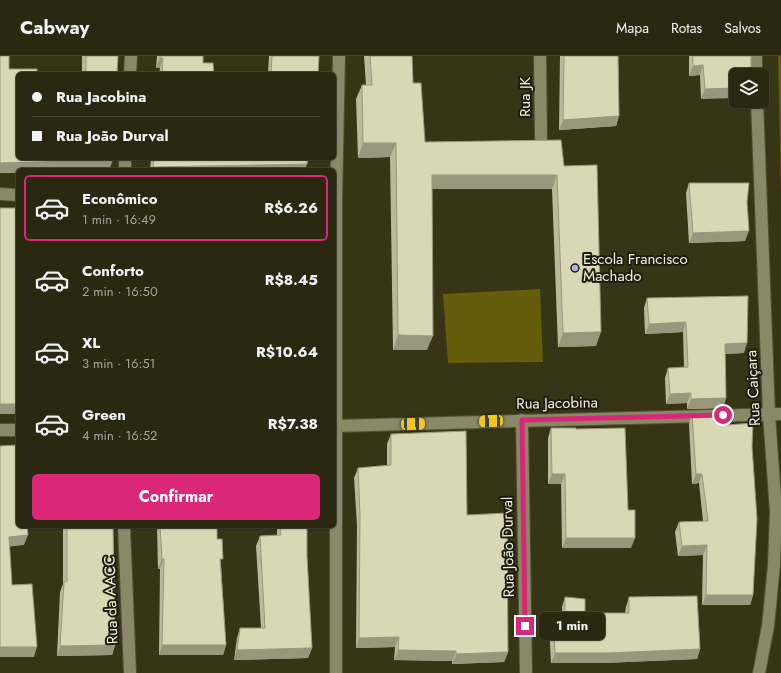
<!DOCTYPE html>
<html lang="pt">
<meta charset="utf-8">
<style>
body{margin:0;font-family:Jost,sans-serif;background:#36341f;color:#f1f3f6;height:100vh;display:flex;flex-direction:column;font-size:15px;white-space:nowrap}
*{box-sizing:border-box;margin:0}
p{font-size:13px;color:#a5a69f}
.icon{flex:none;width:22px;height:22px;fill:none;stroke:currentColor;stroke-width:2;stroke-linecap:round;stroke-linejoin:round}
.map{position:relative;flex:1;overflow:hidden}
.drawer{position:absolute;left:16px;top:112px;width:320px;height:360px;display:flex;flex-direction:column;background:#2a2811;border-radius:6px;box-shadow:0 1px 3px #0004,0 0 0 1px #464431}
.drawer>*{flex:none}
.top-card{position:absolute;left:16px;top:16px;width:320px;height:88px;border-radius:6px;box-shadow:0 1px 3px #0004,0 0 0 1px #464431;display:grid;align-content:center;height:88px;padding:0 16px;background:#2a2811}
.fabs{position:absolute;left:729px;top:12px;display:grid;gap:8px}
.fabs a{display:grid;place-items:center;width:40px;height:40px;border-radius:6px;background:#2a2811;box-shadow:0 1px 3px #0004,0 0 0 1px #464431;font-size:20px}
.end{position:absolute;width:18px;height:18px;margin:-9px;border:5px solid #db2777;background:#fff;box-shadow:0 0 0 2px #fff}
.from{border-radius:50%}
.bubble{position:absolute;height:28px;border-radius:6px;background:#2a2811;box-shadow:0 1px 3px #0004,0 0 0 1px #464431;font-size:13px;font-weight:700;line-height:28px;text-align:center}
.car{position:absolute;width:12px;height:24px;margin:-12px -6px;border-radius:5px;box-shadow:0 0 3px 1px #0007;background:linear-gradient(#f5c518 24%,#345 0 40%,#f5c518 0 76%,#345 0 86%,#f5c518 0)}
.top-card b{display:flex;align-items:center;gap:14px;height:38px;font-size:15px}
.top-card b+b{border-top:1px solid #464431}
.top-card i{width:10px;height:10px;background:#f1f3f6}
ul{padding:7px 0 0;list-style:none}
li{display:flex;align-items:center;gap:12px;height:66px;margin:0 8px 6px;padding:0 8px;border:2px solid transparent;border-radius:6px}
li div{flex:1}
li b{display:block;font-size:15px}
li em{font-style:normal;font-weight:700}
li.on{border-color:#db2777}
li>.icon{width:36px;height:36px;stroke-width:1.5}
.action{display:flex;gap:8px;margin-top:auto;padding:8px 16px}
.action a{flex:1;height:46px;border-radius:6px;background:#db2777;color:#fff;font-size:16px;font-weight:700;line-height:46px;text-align:center}
header{display:flex;align-items:center;gap:24px;box-sizing:border-box;height:56px;padding:0 20px;background:#2a2811;border-bottom:1px solid #464431}
header strong{font-size:19px}
nav{display:flex;gap:22px;margin-inline-start:auto;font-size:14px}
.map>svg:first-child{display:block}
.green{fill:#655d09}
.lines{fill:none;stroke-linecap:round;stroke-linejoin:round}
.minor-casing{stroke:#525036;stroke-width:14}
.minor{stroke:#8a8867;stroke-width:12}
.wall{fill:#bbb99b}
.shaded-wall{fill:#99967e}
.building{fill:#dad7b4;stroke:#99967e}
.route{stroke:#db2777;stroke-width:5}
.poi-dot{fill:#b2adf9;stroke:#1e1c0f;stroke-width:1.5}
.labels{text-anchor:middle;stroke-width:4;stroke-linejoin:round;paint-order:stroke}
.street-label{font-size:15px;fill:#f2f1df;stroke:#1e1c0f}
.poi-label{font-size:15px;fill:#f2f1df;stroke:#1e1c0f;text-anchor:start}
</style>
<header>
<strong>Cabway</strong>
<nav><a>Mapa</a><a>Rotas</a><a>Salvos</a></nav>
</header>
<div class="map">
<svg width="781" height="617" viewBox="0 0 781 617">
<rect width="100%" height="100%" fill="#383517"/>
<g class="green">
<polygon points="778,0 781,0 781,137"/>
<polygon points="540,233 543,306 448,307 443,238"/>
</g>
<g class="lines">
<g class="minor-casing">
<g id="minor">
<polyline points="540,0 541,82"/>
<polyline points="756,0 756,19"/>
<polyline points="130,18 131,0"/>
<polyline points="757,45 769,358 776,456 774,509 768,570 759,617"/>
<polyline points="125,114 125,102"/>
<polyline points="0,138 18,139"/>
<polyline points="522,364 526,617"/>
<polyline points="334,370 781,358"/>
<polyline points="0,374 18,374"/>
<polyline points="124,470 130,617"/>
<polyline points="336,617 336,144 339,0"/>
</g>
</g>
<use href="#minor" class="minor"/>
</g>
<g class="wall">
<polygon points="82,0 118,0 117,18 82,18"/>
<polygon points="157,0 203,0 203,7 214,18 159,18 160,12 156,12"/>
<polygon points="269,0 319,0 318,18 268,18"/>
<polygon points="364,0 412,0 413,27 425,86 564,110 596,290 558,291 552,133 432,133 427,294 393,294 390,101 358,102 356,43 362,29 366,29"/>
<polygon points="560,0 618,0 619,60 616,70 559,74"/>
<polygon points="689,0 751,0 701,43 700,19 689,20"/>
<polygon points="151,102 308,102 305,114 150,114"/>
<polygon points="689,127 745,185 689,187 686,137"/>
<polygon points="647,242 744,297 725,298 726,342 723,352 687,353 687,347 666,348 665,322 668,312 684,311 683,276 645,278 644,252"/>
<polygon points="692,358 727,369 752,390 753,539 750,549 702,549 703,499 678,500 675,476 679,466 703,465 699,427 692,428 689,368"/>
<polygon points="551,372 576,373 628,454 631,492 562,492 561,428 548,428 548,382"/>
<polygon points="391,378 467,459 508,596 504,606 452,608 452,605 394,604 395,591 356,592 357,469 354,422 358,412 387,410 387,388"/>
<polygon points="63,470 113,470 115,589 112,599 57,600 60,536 63,528"/>
<polygon points="157,470 217,470 217,483 221,509 226,589 223,599 159,599 160,513 158,513"/>
<polygon points="277,470 307,470 307,501 312,592 308,602 234,604 237,582 240,572 261,572 256,490 260,480 277,479"/>
<polygon points="565,541 585,557 625,557 626,551 629,541 700,593 697,603 604,607 551,607 549,569 553,559 562,559 562,551"/>
</g>
<g class="shaded-wall">
<polygon points="160,2 163,2 160,12 156,12"/>
<polygon points="703,9 700,19 689,20 693,10"/>
<polygon points="736,32 736,42 701,43 705,33"/>
<polygon points="619,60 616,70 559,74 563,64"/>
<polygon points="363,87 396,87 390,101 358,102"/>
<polygon points="113,104 109,114 18,114 18,117 0,117 0,107"/>
<polygon points="307,108 305,114 152,114 153,111"/>
<polygon points="432,119 557,119 552,133 427,133"/>
<polygon points="749,175 745,185 689,187 693,177"/>
<polygon points="686,266 683,276 645,278 649,268"/>
<polygon points="601,276 596,290 558,291 563,277"/>
<polygon points="398,279 433,280 427,294 393,294"/>
<polygon points="747,287 744,297 721,298 725,288"/>
<polygon points="691,337 687,347 666,348 670,338"/>
<polygon points="726,342 723,352 687,353 691,343"/>
<rect x="0" y="348" width="18" height="10"/>
<polygon points="552,418 565,418 561,428 548,428"/>
<polygon points="696,418 702,418 699,427 692,428"/>
<polygon points="28,479 24,489 5,491 9,481"/>
<polygon points="566,482 635,482 631,492 562,492"/>
<polygon points="707,489 703,499 678,500 682,490"/>
<polygon points="162,503 164,503 160,513 158,513"/>
<polygon points="706,539 753,539 750,549 702,549"/>
<polygon points="399,581 395,591 356,592 359,582"/>
<polygon points="115,589 112,599 57,600 60,590"/>
<polygon points="162,589 226,589 223,599 159,599"/>
<polygon points="0,591 37,591 34,601 0,601"/>
<polygon points="312,592 308,602 234,604 237,594"/>
<polygon points="700,593 697,603 604,607 551,607 555,597"/>
<polygon points="398,594 456,595 452,605 394,604"/>
<polygon points="508,596 504,606 452,608 456,598"/>
</g>
<g class="building">
<polygon points="0,0 9,0 9,13 37,13 37,18 18,18 18,102 113,102 113,104 0,107"/>
<polygon points="86,0 118,0 117,18 86,18"/>
<polygon points="160,0 203,0 203,7 213,7 214,18 162,18 163,2 160,2"/>
<polygon points="272,0 319,0 318,18 271,18"/>
<polygon points="370,0 412,0 413,27 421,27 425,86 561,84 564,110 597,109 601,276 563,277 557,119 432,119 433,280 398,279 396,87 363,87 362,29 372,29"/>
<polygon points="564,0 618,0 619,60 563,64"/>
<polygon points="693,0 751,0 751,19 736,19 736,32 705,33 703,9 693,10"/>
<polygon points="154,102 308,102 307,108 153,111"/>
<polygon points="689,127 749,127 747,146 749,175 693,177"/>
<rect x="0" y="152" width="18" height="196"/>
<polygon points="748,240 747,287 725,288 726,342 691,343 691,337 670,338 668,312 688,311 686,266 649,268 647,242"/>
<polygon points="727,357 727,369 753,367 752,390 757,463 753,539 706,539 707,489 682,490 679,466 708,465 702,418 696,418 692,358"/>
<polygon points="551,372 576,372 576,373 625,372 628,454 635,454 635,482 566,482 565,418 552,418"/>
<polygon points="466,375 467,459 507,457 508,596 456,598 456,595 398,594 399,581 359,582 360,459 358,412 391,409 391,378"/>
<polygon points="18,389 18,470 27,470 28,479 9,481 12,529 32,528 37,591 0,591 0,390"/>
<polygon points="67,470 113,470 115,589 60,590 64,526 67,525"/>
<polygon points="160,470 217,470 217,483 222,483 223,503 220,503 226,589 162,589 164,503 162,503"/>
<polygon points="280,470 307,470 307,501 312,592 237,594 240,572 265,572 260,480 281,479"/>
<polygon points="697,540 700,593 608,597 555,597 553,559 565,559 565,541 585,543 585,557 629,557 629,541"/>
</g>
<g class="lines">
<polyline class="route" points="525,570 522,364 723,359"/>
</g>
<circle class="poi-dot" cx="575" cy="212" r="4"/>
<g class="labels">
<g class="street-label">
<text transform="translate(525 41) rotate(-90)" y="5">Rua JK</text>
<text transform="translate(753 332) rotate(-93)" y="5">Rua Caiçara</text>
<text transform="translate(557 347) rotate(-1)" y="5">Rua Jacobina</text>
<text transform="translate(508 491) rotate(-91)" y="5">Rua João Durval</text>
<text transform="translate(111 544) rotate(-92)" y="5">Rua da AACC</text>
</g>
<g class="poi-label">
<text x="583" y="208">Escola Francisco<tspan x="583" dy="17">Machado</tspan></text>
</g>
</g>
</svg>
<div class="fabs">
<a><svg class="icon" aria-label="layers" viewBox="0 0 24 24"><path d="M12 4l9 5-9 5-9-5zM3 14l9 5 9-5"/></svg></a>
</div>
<i class="end from" style="left:723px;top:359px"></i>
<i class="end" style="left:525px;top:570px"></i>
<div class="bubble" style="left:539px;top:556px;width:66px">1 min</div>
<i class="car" style="left:491px;top:365px;rotate:268deg"></i>
<i class="car" style="left:413px;top:368px;rotate:88deg"></i>
<div class="top-card">
<b><i class="from"></i>Rua Jacobina</b>
<b><i></i>Rua João Durval</b>
</div>
<section class="drawer">
<ul>
<li class="on"><svg class="icon" aria-label="car" viewBox="0 0 24 24"><path d="M5 17H2v-5l4-1 3-4h7l3 4 3 1v5h-3M9 17h6M6 11h13"/><circle cx="7" cy="17" r="2"/><circle cx="17" cy="17" r="2"/></svg><div><b>Econômico</b><p>1 min · 16:49</p></div><em>R$6.26</em></li>
<li><svg class="icon" aria-label="car" viewBox="0 0 24 24"><path d="M5 17H2v-5l4-1 3-4h7l3 4 3 1v5h-3M9 17h6M6 11h13"/><circle cx="7" cy="17" r="2"/><circle cx="17" cy="17" r="2"/></svg><div><b>Conforto</b><p>2 min · 16:50</p></div><em>R$8.45</em></li>
<li><svg class="icon" aria-label="car" viewBox="0 0 24 24"><path d="M5 17H2v-5l4-1 3-4h7l3 4 3 1v5h-3M9 17h6M6 11h13"/><circle cx="7" cy="17" r="2"/><circle cx="17" cy="17" r="2"/></svg><div><b>XL</b><p>3 min · 16:51</p></div><em>R$10.64</em></li>
<li><svg class="icon" aria-label="car" viewBox="0 0 24 24"><path d="M5 17H2v-5l4-1 3-4h7l3 4 3 1v5h-3M9 17h6M6 11h13"/><circle cx="7" cy="17" r="2"/><circle cx="17" cy="17" r="2"/></svg><div><b>Green</b><p>4 min · 16:52</p></div><em>R$7.38</em></li>
</ul>
<div class="action"><a>Confirmar</a></div>
</section>
</div>
